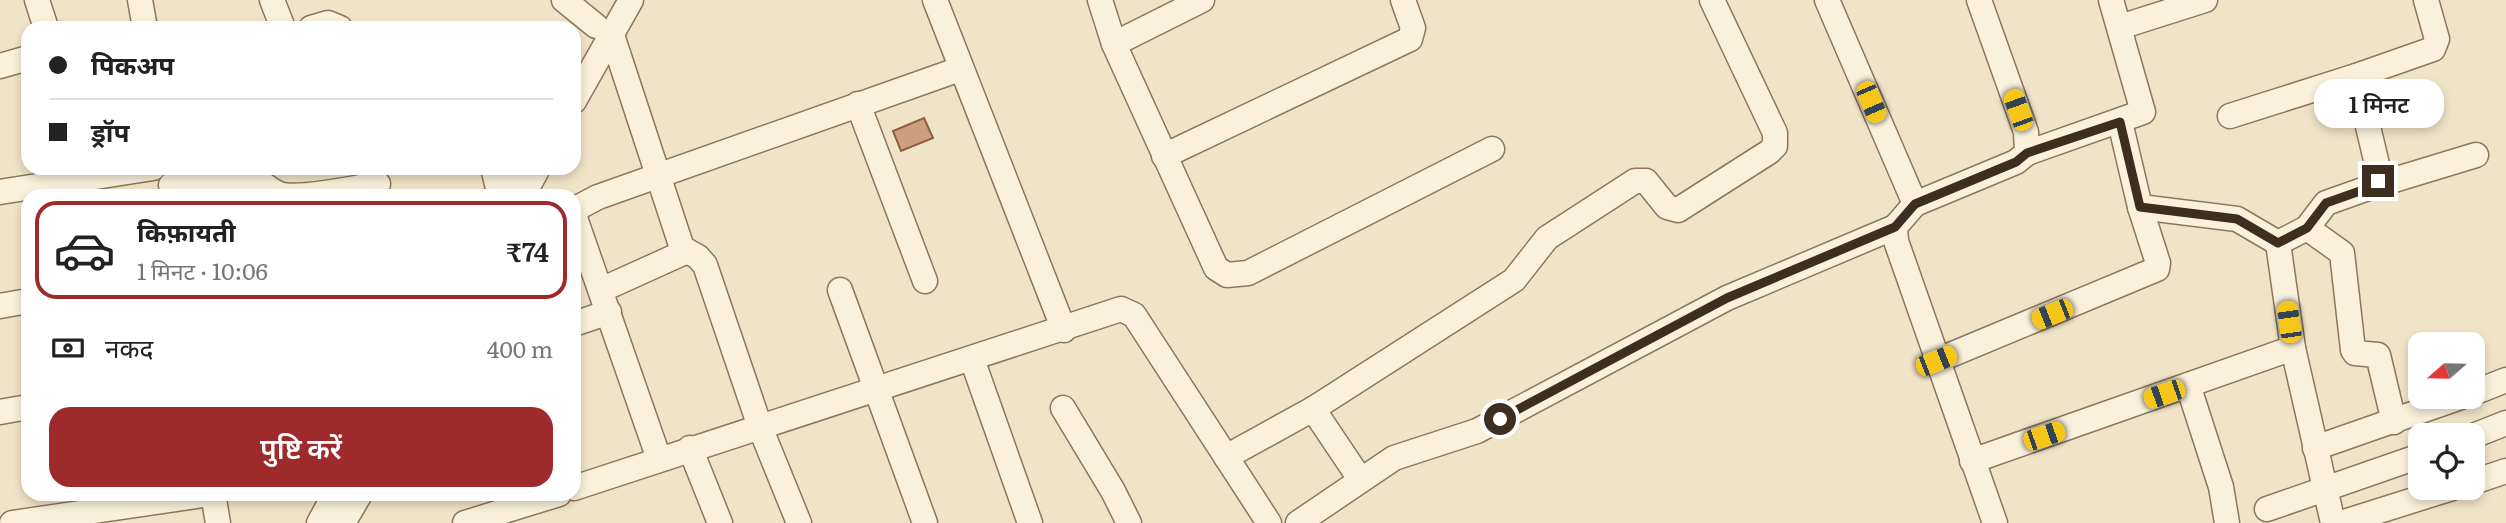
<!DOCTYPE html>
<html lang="hi">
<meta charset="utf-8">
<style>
body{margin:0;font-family:Literata,"Noto Sans Devanagari",serif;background:#f2f2f2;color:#222;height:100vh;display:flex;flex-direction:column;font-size:26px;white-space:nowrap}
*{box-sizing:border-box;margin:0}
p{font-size:23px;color:#767676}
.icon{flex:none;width:38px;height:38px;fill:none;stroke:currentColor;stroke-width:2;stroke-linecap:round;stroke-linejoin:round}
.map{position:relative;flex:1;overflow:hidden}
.panel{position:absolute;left:21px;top:189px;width:560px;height:312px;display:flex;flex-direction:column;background:#fff;border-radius:21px;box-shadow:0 4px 10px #0003}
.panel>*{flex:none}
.top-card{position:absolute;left:21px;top:21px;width:560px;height:154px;border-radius:21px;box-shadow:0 4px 10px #0003;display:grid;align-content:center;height:154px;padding:0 28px;background:#fff}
.needle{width:46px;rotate:250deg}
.buttons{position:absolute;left:2408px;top:332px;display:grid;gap:14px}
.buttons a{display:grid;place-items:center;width:77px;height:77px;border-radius:14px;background:#fff;box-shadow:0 4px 10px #0003;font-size:35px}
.end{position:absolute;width:32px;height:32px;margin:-16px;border:9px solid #3d2e20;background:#fff;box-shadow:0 0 0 4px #fff}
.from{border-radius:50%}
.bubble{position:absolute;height:49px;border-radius:21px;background:#fff;box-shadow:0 4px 10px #0003;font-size:23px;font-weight:600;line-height:49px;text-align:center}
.car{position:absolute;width:21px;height:42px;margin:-21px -10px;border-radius:9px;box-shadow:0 0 5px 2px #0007;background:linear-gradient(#f5c518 24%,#345 0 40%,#f5c518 0 76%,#345 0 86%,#f5c518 0)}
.top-card b{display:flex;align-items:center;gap:24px;height:66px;font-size:26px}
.top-card b+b{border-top:2px solid #e0e0e0}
.top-card i{width:18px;height:18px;background:#222}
ul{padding:12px 0 0;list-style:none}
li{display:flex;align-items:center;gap:21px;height:98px;margin:0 14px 10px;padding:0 14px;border:4px solid #e0e0e0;border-radius:21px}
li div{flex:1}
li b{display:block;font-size:26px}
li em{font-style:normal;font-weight:600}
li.on{border-color:#9e2a2b}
li>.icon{width:63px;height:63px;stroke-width:1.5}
.pay{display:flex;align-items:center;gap:18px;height:77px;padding:0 28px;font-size:26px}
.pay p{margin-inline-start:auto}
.primary-button{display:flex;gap:14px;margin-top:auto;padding:14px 28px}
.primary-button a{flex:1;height:80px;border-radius:21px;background:#9e2a2b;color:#fff;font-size:28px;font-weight:600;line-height:80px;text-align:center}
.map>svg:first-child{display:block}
.building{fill:#cf9f7d;stroke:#8d5f41;stroke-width:2}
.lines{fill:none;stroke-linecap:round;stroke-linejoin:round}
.minor-casing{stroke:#8d765c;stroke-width:27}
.minor{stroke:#faf1dc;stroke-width:24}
.route{stroke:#3d2e20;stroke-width:9}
</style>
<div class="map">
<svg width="2506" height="523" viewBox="0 0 2506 523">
<rect width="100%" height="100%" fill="#f0e4c8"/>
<polygon class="building" points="924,118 933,138 901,151 893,131"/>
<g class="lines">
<g class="minor-casing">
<g id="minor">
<polyline points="37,0 46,28"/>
<polyline points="140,0 145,28"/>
<polyline points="272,0 283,28"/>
<polyline points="564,0 596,26"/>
<polyline points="935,0 1064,330"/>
<polyline points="1100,0 1114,44 1216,268 1227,275 1248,273 1492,149"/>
<polyline points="1827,0 1915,204"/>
<polyline points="1979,0 2026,132 2027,153 2016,162 1915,204 1895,227 1896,241 1995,523"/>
<polyline points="2120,27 2205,0"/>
<polyline points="311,28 328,23 340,28"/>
<polyline points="611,32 682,248 698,257 705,265 760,427 799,523"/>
<polyline points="1114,44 1202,0"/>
<polyline points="0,66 28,58"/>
<polyline points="574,101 631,0"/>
<polyline points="858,104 925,281"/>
<polyline points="2230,116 2356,76"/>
<polyline points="2027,153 2143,112 2111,0"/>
<polyline points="1164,156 1410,39 1413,28 1403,0"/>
<polyline points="493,168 500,196"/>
<path d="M171,185L249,177C263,180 270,193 283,195C305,199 354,188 378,184"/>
<polyline points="2374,186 2476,155"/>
<polyline points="0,192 153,168"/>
<polyline points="503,196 518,168"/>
<polyline points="523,196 538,168"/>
<polyline points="2140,207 2237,219 2278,243 2307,228 2326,203 2374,186 2380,177 2356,76 2433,49 2437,39 2426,0"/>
<polyline points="2307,228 2342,253 2353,350 2355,353 2378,355 2394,422"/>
<polyline points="2278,243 2293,348 2333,523"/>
<polyline points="601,290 685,252"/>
<polyline points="840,290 925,523"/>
<polyline points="0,306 28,301"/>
<polyline points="574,324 609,312"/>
<polyline points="972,359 1030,523"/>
<polyline points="1936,361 2157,269 2158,263 2140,207 2120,122"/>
<polyline points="2188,385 2221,487 2227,523"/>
<polyline points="2473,393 2506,380"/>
<polyline points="1063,408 1113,491 1129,523"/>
<polyline points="1313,409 1360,479"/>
<polyline points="0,412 28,407"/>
<polyline points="2473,436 2506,423"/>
<polyline points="690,448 720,523"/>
<polyline points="2315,448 2461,397"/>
<polyline points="1226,457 1313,409 1514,280 1547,238 1635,181 1646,181 1667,207 1678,210 1769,152 1775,146 1775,133 1712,0"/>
<polyline points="659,459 575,218 577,208 598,197 960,69"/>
<polyline points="1972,461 2293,348"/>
<polyline points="2473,482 2506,471"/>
<polyline points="574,488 1121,309 1134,315 1269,523"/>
<polyline points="213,494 218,523"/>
<polyline points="2267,509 2420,456"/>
<polyline points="12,523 210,494"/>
<polyline points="319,523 335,494"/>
<polyline points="343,523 360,494"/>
<polyline points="465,523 559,494"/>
<polyline points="1298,523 1394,458 1477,431 1727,298 1895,227"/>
<polyline points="2341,523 2452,488"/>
</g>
</g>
<use href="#minor" class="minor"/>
</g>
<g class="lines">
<polyline class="route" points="1500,419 1727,298 1895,227 1915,204 2016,162 2027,153 2120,122 2140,207 2237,219 2278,243 2307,228 2326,203 2374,186 2378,181"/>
</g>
</svg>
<div class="buttons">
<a><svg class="needle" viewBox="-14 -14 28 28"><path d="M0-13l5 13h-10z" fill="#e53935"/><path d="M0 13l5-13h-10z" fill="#767676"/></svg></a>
<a><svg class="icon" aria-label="locate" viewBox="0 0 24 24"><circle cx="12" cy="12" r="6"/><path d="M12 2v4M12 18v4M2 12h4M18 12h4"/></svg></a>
</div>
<i class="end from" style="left:1500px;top:419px"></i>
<i class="end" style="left:2378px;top:181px"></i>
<div class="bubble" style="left:2314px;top:79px;width:130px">1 मिनट</div>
<i class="car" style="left:1871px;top:102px;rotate:157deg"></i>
<i class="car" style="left:2018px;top:110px;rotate:340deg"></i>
<i class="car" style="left:2052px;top:314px;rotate:248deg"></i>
<i class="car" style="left:2289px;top:322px;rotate:352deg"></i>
<i class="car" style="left:1936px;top:361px;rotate:68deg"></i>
<i class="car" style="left:2164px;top:394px;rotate:251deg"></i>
<i class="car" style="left:2044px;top:436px;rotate:71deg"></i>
<div class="top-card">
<b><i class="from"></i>पिकअप</b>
<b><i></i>ड्रॉप</b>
</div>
<section class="panel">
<ul>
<li class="on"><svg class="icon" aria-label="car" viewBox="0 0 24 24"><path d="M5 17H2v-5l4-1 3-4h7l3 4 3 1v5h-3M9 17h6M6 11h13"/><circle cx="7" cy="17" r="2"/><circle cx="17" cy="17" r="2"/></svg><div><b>किफ़ायती</b><p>1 मिनट · 10:06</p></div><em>₹74</em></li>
</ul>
<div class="pay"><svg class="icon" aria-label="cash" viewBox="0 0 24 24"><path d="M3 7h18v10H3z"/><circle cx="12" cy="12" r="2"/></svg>नकद<p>400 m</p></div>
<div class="primary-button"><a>पुष्टि करें</a></div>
</section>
</div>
